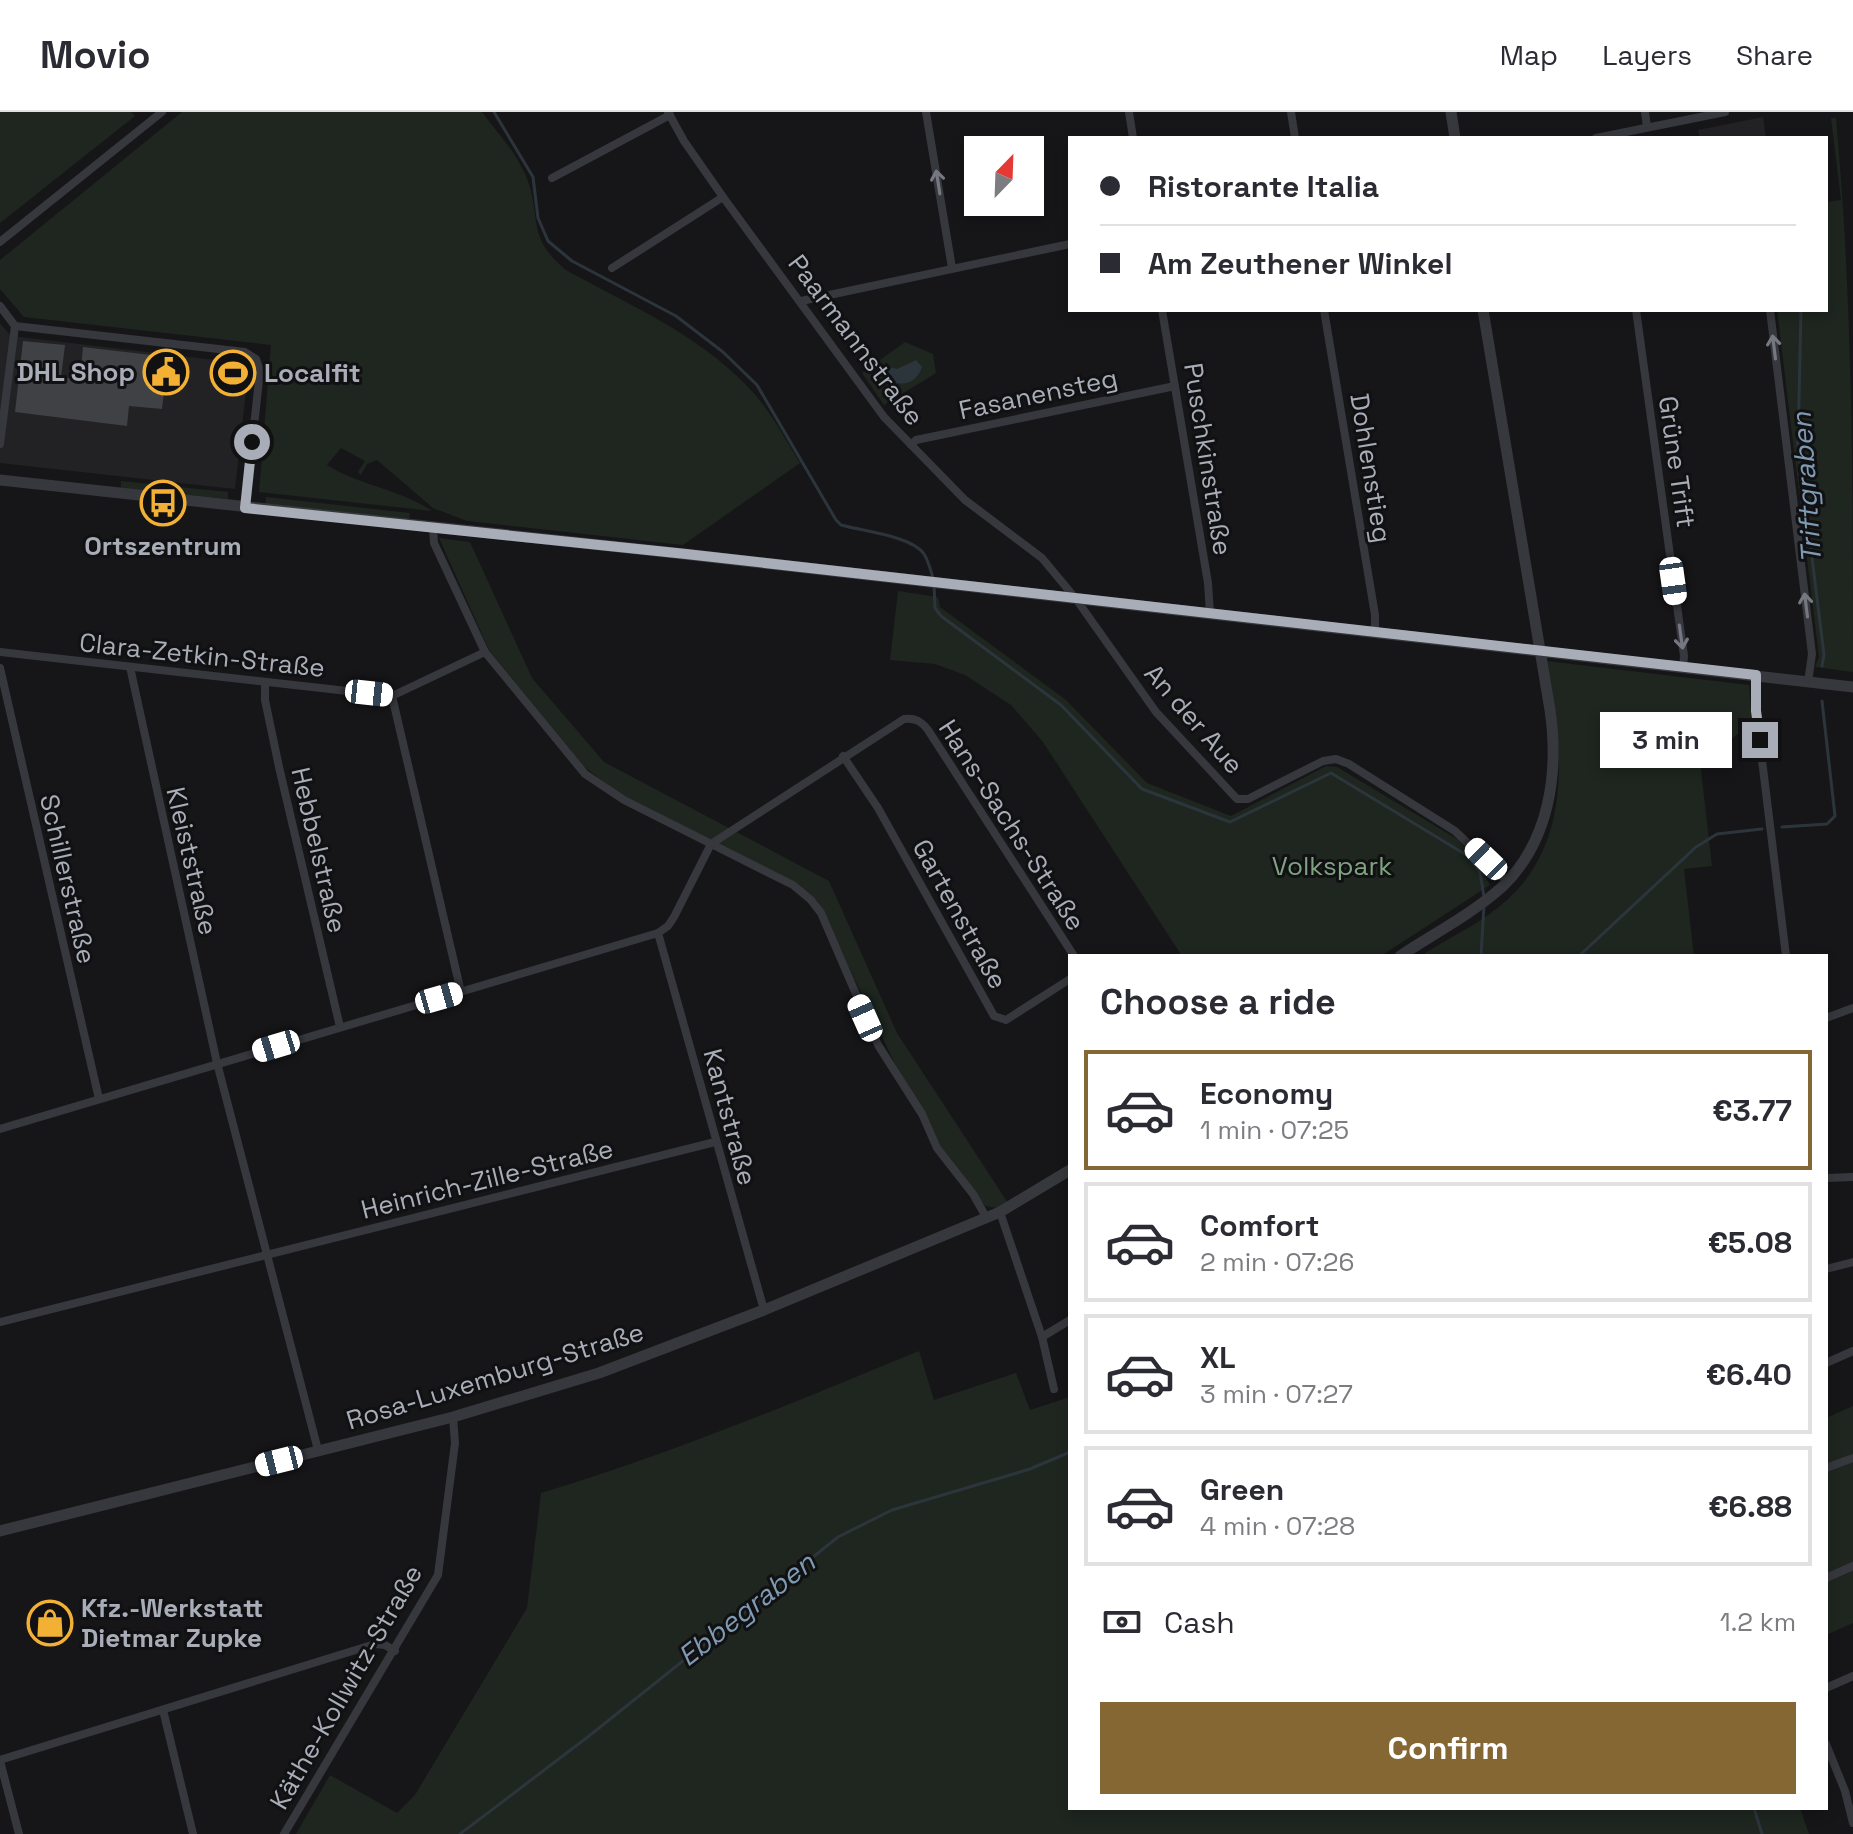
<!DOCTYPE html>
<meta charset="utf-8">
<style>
body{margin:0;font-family:"Space Grotesk",sans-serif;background:#f2f2f3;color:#2b2b33;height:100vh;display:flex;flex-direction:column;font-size:30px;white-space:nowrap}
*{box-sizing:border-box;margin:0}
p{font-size:26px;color:#7c7c81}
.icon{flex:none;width:44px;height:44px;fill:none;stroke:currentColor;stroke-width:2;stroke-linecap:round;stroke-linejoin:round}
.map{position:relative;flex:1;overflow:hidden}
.panel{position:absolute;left:1068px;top:842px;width:760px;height:856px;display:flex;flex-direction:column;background:#fff;border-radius:0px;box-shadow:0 4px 12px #0003}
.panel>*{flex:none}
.guide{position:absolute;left:1068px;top:24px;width:760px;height:176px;border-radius:0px;box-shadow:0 4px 12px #0003;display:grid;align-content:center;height:176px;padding:0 32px;background:#fff}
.needle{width:52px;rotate:23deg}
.controls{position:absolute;left:964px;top:24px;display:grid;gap:16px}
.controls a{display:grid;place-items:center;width:80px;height:80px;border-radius:0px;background:#fff;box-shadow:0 4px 12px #0003;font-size:40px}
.end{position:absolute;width:36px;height:36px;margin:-18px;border:10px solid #a8adb8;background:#111;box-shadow:0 0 0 4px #111}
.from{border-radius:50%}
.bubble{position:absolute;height:56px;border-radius:0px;background:#fff;box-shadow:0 4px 12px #0003;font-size:26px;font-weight:600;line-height:56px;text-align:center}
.car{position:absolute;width:24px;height:48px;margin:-24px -12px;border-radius:10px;box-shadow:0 0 6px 2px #0007;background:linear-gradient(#fff 24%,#345 0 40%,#fff 0 76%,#345 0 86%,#fff 0)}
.guide b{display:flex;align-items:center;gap:28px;height:76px;font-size:30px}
.guide b+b{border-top:2px solid #e1e1e2}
.guide i{width:20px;height:20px;background:#2b2b33}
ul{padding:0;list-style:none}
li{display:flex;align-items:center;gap:24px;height:120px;margin:0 16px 12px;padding:0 16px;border:4px solid #e1e1e2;border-radius:0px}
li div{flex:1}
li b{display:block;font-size:30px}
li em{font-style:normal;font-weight:600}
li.selected{border-color:#856733}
li>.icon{width:72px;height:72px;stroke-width:1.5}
h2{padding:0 32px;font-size:36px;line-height:96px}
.pay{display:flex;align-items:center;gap:20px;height:88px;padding:0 32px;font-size:30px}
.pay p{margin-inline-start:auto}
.cta{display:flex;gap:16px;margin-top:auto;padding:16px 32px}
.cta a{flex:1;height:92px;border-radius:0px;background:#856733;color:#fff;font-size:32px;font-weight:600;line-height:92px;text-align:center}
header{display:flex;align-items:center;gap:48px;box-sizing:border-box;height:112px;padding:0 40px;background:#fff;border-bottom:2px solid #e1e1e2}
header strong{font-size:38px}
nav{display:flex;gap:44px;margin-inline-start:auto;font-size:28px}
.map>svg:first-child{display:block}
.built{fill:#222225}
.green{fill:#1e261f}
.water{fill:#2c353c}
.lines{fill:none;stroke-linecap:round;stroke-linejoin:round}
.stream{stroke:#2c353c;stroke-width:3}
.building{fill:#404145}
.minor{stroke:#37383d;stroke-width:8}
.tertiary{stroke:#37383d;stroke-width:11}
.oneway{stroke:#757881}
.route{stroke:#a8adb8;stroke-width:10}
.labels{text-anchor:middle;stroke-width:6;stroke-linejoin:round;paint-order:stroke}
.street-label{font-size:26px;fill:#a8adb8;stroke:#111113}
.poi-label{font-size:26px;font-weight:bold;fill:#a8adb8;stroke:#111113;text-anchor:start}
.park-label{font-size:26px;fill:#7fa381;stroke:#111113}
.water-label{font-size:28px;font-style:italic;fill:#7f9bb3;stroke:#111113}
</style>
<header>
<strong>Movio</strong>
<nav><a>Map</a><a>Layers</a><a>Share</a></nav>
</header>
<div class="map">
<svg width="1853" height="1722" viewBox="0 0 1853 1722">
<rect width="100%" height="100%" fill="#161618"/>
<g class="built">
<polygon points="1763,5 1766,26 1700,26 1698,18"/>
<polygon points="0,211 11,224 249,252 235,377 0,351"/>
</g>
<g class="green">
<polygon points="0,0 131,0 135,4 0,111"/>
<path d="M182,0H482C497,21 514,37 525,62C543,102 524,124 566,158C629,193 696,221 747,274C769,296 784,325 800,351L683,433L467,409L433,396L377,348L367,352L361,363L358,360L365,349L341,336L327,353C360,374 400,377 432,399L259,380L271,233L24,205L0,177V148Z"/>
<path d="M1831,6H1836C1853,191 1853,374 1853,560L1815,555L1819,545L1777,198H1826V90L1841,88Z"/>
<polygon points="905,230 933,242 936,261 884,293 862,261"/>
<polygon points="121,369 228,380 228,387 121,377"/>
<polygon points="266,385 410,401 409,408 266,393"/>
<polygon points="439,426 470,430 532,566 604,650 829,769 897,921 1008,1091 997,1096 985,1094 946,1044 895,952 817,788 791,768 616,680 582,653 489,538"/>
<polygon points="898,479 938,485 940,495 1066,588 1147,671 1231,704 1326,654 1337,655 1457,727 1475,745 1490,773 1381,844 1182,844 1043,630 1011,593 965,563 935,552 890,548"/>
<path d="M1546,549L1749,573L1752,612L1700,649L1712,754L1684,757L1694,844H1427L1425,841C1452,824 1485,809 1508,787C1575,725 1562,629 1546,549Z"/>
<path d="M919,1239L934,1288L1016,1261L1030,1298L1070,1285V1696H1800L1809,1722H296L330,1663L397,1701L415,1683L527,1496L541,1381C671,1342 795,1290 919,1239Z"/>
<polygon points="1853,1294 1853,1511 1826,1523 1826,1306"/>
</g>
<path class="water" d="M916,248L922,255C915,275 897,276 883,263L885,254L897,257Z"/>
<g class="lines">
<g class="stream">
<path d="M494,0L533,65L538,106L548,129L572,149L676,204L723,240L757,273L836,408L841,413C862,419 912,424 924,442C928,448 931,459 933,466"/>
<polyline points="1801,198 1798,332 1824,543 1822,554"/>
<polyline points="934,473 935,496 941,504 1061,593 1142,677 1230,710 1331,661 1468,744 1480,760 1484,785"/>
<polyline points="1782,715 1827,712 1835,704 1822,589"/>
<polyline points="1481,844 1484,793"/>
<polyline points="1579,844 1696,735 1717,722 1762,717"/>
<polyline points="1754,1696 1762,1722"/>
<polyline points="460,1722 589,1624 838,1425 892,1398 1030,1357 1070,1340"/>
</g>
</g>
<polygon class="building" points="23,229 65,233 61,265 80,267 83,235 168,245 162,297 129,294 127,314 15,300"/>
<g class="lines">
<g class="minor">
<polyline points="668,0 684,29 723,85 884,305 965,388 1042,446 1076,487 1156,600 1237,687 1248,687 1323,649 1336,647 1349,652 1455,719 1507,769"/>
<polyline points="926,0 952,156"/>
<polyline points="1129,0 1133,26"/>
<polyline points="1291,0 1295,26"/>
<polyline points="1645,0 1647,15"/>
<polyline points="1596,26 1725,0"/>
<polyline points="552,66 670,3"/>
<polyline points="0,130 162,0"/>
<polyline points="612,156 723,85"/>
<polyline points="801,189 1070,132"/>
<polyline points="0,194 15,214 0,332"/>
<polyline points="1162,198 1208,471 1210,502"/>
<polyline points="1324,198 1375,503 1375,520"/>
<polyline points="1636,198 1684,544 1683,555"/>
<polyline points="1770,198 1812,542 1808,570"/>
<polyline points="15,214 245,240 256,247 260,259 245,396"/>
<polyline points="911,333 916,328 1175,274"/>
<polyline points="433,416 434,431 485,540 585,662 624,688 793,773 811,788 821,801 878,933 922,1002 937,1036 973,1082 986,1105"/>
<polyline points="0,540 392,584 485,540"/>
<polyline points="130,555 217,951 318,1338"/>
<polyline points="0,556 99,987"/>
<polyline points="1756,563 1756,599 1786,844"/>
<polyline points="265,570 265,588 279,655 340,915"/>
<polyline points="392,584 461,880"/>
<polyline points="843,644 878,696 994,904 1006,908 1070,867"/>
<path d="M711,732L904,607C916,606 921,609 928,618L1074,844"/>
<polyline points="658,821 764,1198"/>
<polyline points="1826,906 1853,896"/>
<polyline points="0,1017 658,821 668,814 674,805 711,732"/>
<polyline points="1826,1066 1853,1065"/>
<polyline points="1000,1100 1042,1225 1054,1277"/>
<polyline points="1826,1157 1853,1150"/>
<polyline points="0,1210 715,1030"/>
<polyline points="1042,1225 1070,1208"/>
<polyline points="1826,1251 1853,1239"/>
<polyline points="1826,1356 1853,1346"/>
<polyline points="1826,1466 1853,1454"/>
<polyline points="1826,1576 1853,1564"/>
<polyline points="163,1598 193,1722"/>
<polyline points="1826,1632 1845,1679 1853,1711"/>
<polyline points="0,1648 375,1532 385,1533 395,1539"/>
<polyline points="0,1649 19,1722"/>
<polyline points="284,1722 438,1463 455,1331 453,1305"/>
</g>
<g class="tertiary">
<polyline points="1451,0 1455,26"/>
<polyline points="0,368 675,441 1853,575"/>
<path d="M1400,844C1433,822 1472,802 1502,775C1550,729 1559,660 1550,598L1483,198"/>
<polyline points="0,1419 453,1305 599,1261 764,1198 1000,1100 1070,1058"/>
</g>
</g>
<defs><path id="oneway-shaft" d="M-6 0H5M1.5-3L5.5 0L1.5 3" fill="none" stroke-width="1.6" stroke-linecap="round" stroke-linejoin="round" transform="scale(2)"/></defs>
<g class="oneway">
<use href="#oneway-shaft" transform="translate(938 70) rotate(-99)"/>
<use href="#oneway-shaft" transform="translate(1774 235) rotate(-97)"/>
<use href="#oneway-shaft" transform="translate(1806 493) rotate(-97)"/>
<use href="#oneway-shaft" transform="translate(1681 525) rotate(82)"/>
</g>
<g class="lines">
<polyline class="route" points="252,330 245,396 686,442 1756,563 1756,599 1760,628"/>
</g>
<defs>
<g id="civic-ring" transform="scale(2.3)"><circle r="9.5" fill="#111113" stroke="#f2b134" stroke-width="1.5"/><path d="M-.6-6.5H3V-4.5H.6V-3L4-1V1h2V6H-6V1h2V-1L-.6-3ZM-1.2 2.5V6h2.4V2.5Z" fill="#f2b134"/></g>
<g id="stadium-ring" transform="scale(2.3)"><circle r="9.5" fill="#111113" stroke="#f2b134" stroke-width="1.5"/><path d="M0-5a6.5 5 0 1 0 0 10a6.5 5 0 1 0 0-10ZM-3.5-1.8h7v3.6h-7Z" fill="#f2b134"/></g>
<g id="bus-ring" transform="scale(2.3)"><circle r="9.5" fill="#111113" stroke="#f2b134" stroke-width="1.5"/><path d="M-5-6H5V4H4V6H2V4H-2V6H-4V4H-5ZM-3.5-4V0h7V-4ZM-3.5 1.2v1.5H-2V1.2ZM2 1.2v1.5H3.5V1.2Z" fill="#f2b134"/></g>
<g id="shop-ring" transform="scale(2.3)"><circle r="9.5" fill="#111113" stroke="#f2b134" stroke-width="1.5"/><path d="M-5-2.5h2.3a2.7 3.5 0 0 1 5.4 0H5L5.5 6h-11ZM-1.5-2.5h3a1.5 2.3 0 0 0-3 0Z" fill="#f2b134"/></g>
</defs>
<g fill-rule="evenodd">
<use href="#civic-ring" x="166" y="260"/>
<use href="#stadium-ring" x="233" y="261"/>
<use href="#bus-ring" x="163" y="391"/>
<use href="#shop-ring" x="50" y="1511"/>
</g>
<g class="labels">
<g class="street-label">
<text transform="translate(856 228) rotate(53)" y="9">Paarmannstraße</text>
<text transform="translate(1038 282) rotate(-12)" y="9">Fasanensteg</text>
<text transform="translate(1208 347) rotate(81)" y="9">Puschkinstraße</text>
<text transform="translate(1677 350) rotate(82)" y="9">Grüne Trift</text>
<text transform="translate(1371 356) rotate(81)" y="9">Dohlenstieg</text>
<text transform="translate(202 543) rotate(6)" y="9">Clara-Zetkin-Straße</text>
<text transform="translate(1194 607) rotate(49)" y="9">An der Aue</text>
<text transform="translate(1012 713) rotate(57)" y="9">Hans-Sachs-Straße</text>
<text transform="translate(319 738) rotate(77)" y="9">Hebbelstraße</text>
<text transform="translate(192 749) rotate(77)" y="9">Kleiststraße</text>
<text transform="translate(68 767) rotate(77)" y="9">Schillerstraße</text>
<text transform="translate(960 802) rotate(61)" y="9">Gartenstraße</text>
<text transform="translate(730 1005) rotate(75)" y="9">Kantstraße</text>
<text transform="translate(487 1067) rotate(-14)" y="9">Heinrich-Zille-Straße</text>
<text transform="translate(495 1264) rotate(-17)" y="9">Rosa-Luxemburg-Straße</text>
<text transform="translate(346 1575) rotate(-60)" y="9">Käthe-Kollwitz-Straße</text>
</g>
<g class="poi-label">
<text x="135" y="269" text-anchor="end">DHL Shop</text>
<text x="264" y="270">Localfit</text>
<text x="163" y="443" text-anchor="middle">Ortszentrum</text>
<text x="81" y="1505">Kfz.-Werkstatt<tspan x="81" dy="30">Dietmar Zupke</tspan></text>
</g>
<g class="park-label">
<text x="1332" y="763">Volkspark</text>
</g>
<g class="water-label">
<text transform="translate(1806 376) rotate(-94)" y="10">Triftgraben</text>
<text transform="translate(746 1497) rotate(-38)" y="10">Ebbegraben</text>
</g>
</g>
</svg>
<div class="controls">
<a><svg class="needle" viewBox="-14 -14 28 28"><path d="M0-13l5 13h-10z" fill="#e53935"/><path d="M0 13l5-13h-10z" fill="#7c7c81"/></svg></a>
</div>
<i class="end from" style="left:252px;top:330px"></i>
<i class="end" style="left:1760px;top:628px"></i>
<div class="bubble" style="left:1600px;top:600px;width:132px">3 min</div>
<i class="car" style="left:1673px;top:469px;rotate:172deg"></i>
<i class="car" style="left:369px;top:581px;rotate:96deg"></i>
<i class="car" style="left:1486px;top:747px;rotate:314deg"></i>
<i class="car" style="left:439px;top:886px;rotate:74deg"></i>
<i class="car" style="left:865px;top:906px;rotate:336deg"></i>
<i class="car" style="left:276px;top:934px;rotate:253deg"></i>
<i class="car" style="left:279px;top:1349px;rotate:256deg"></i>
<div class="guide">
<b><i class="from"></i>Ristorante Italia</b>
<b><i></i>Am Zeuthener Winkel</b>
</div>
<section class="panel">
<h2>Choose a ride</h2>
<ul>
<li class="selected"><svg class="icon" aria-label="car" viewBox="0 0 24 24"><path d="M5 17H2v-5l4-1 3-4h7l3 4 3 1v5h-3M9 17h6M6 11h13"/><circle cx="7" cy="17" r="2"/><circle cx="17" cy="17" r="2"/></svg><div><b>Economy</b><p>1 min · 07:25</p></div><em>€3.77</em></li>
<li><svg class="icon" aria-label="car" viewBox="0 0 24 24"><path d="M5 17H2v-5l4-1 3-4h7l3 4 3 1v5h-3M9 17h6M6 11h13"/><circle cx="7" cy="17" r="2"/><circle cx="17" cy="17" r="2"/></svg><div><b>Comfort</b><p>2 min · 07:26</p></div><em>€5.08</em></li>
<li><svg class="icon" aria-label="car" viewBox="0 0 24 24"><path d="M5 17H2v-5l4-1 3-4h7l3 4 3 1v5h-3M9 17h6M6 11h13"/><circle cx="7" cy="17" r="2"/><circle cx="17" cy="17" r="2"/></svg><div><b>XL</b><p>3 min · 07:27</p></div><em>€6.40</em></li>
<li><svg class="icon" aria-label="car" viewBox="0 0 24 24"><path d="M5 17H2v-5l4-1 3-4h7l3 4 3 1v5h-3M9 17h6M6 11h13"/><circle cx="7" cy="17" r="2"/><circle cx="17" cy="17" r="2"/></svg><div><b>Green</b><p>4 min · 07:28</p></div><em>€6.88</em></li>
</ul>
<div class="pay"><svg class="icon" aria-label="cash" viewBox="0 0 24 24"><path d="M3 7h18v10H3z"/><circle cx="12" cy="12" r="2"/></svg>Cash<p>1.2 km</p></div>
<div class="cta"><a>Confirm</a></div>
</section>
</div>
